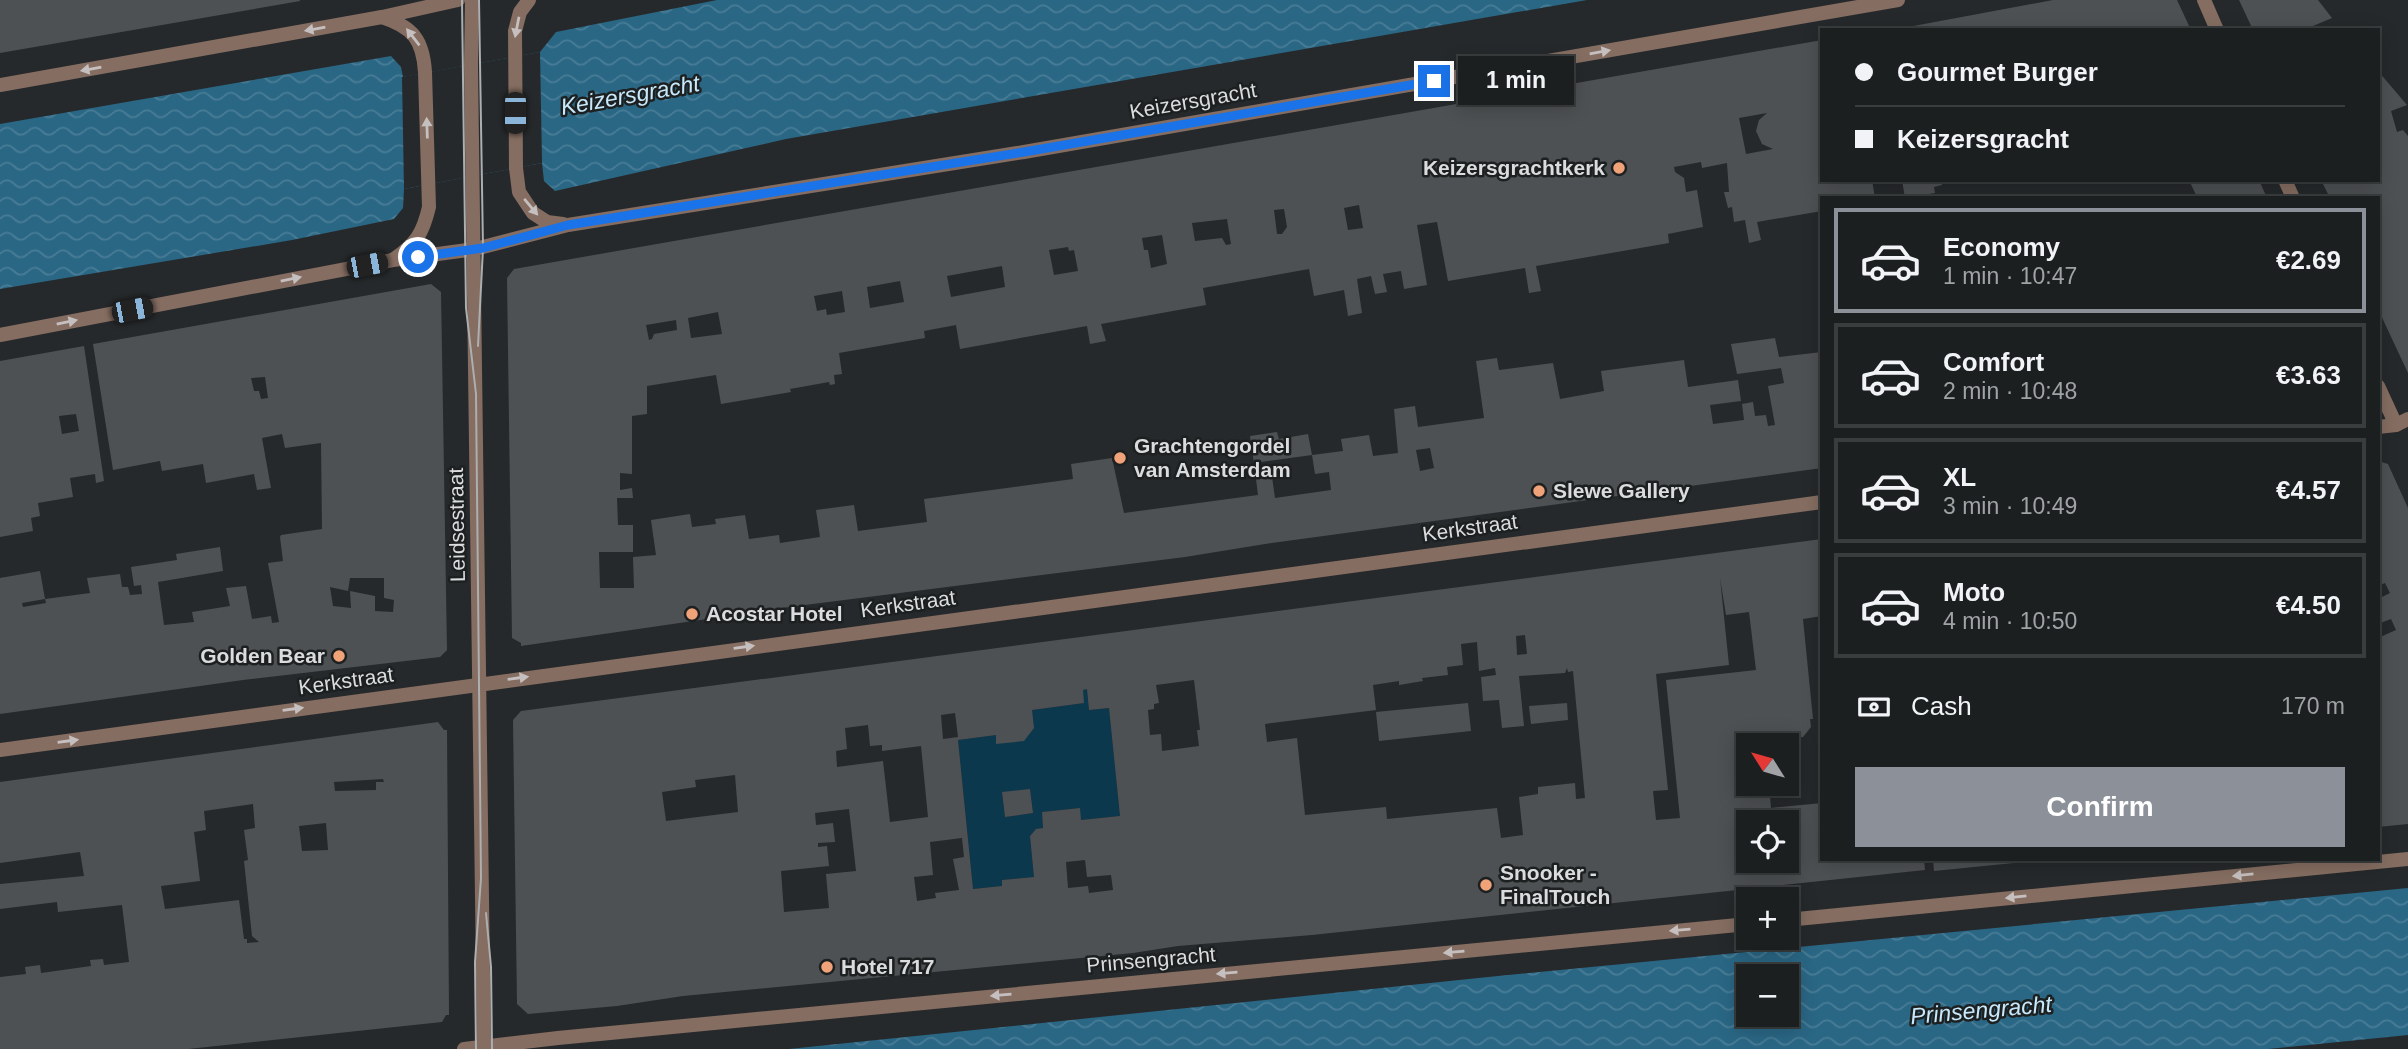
<!DOCTYPE html>
<meta charset="utf-8">
<style>
body{margin:0;font-family:Helvetica,sans-serif;background:#252729;color:#f1f3f6;height:100vh;display:flex;flex-direction:column;font-size:26px;white-space:nowrap}
*{box-sizing:border-box;margin:0}
p{font-size:23px;color:#a0a2a5}
.icon{flex:none;width:38px;height:38px;fill:none;stroke:currentColor;stroke-width:2;stroke-linecap:round;stroke-linejoin:round}
.map{position:relative;flex:1;overflow:hidden}
.sheet{position:absolute;left:1820px;top:196px;width:560px;height:665px;display:flex;flex-direction:column;background:#1c1f20;border-radius:0px;box-shadow:0 4px 18px #0003,0 0 0 2px #3a3d3e}
.sheet>*{flex:none}
.top-card{position:absolute;left:1820px;top:28px;width:560px;height:154px;border-radius:0px;box-shadow:0 4px 18px #0003,0 0 0 2px #3a3d3e;display:grid;align-content:center;height:154px;padding:0 35px;background:#1c1f20}
.needle{width:46px;rotate:307deg}
.tools{position:absolute;left:1736px;top:733px;display:grid;gap:14px}
.tools a{display:grid;place-items:center;width:63px;height:63px;border-radius:0px;background:#1c1f20;box-shadow:0 4px 18px #0003,0 0 0 2px #3a3d3e;font-size:35px}
.end{position:absolute;width:32px;height:32px;margin:-16px;border:9px solid #1a73e8;background:#fff;box-shadow:0 0 0 4px #fff}
.from{border-radius:50%}
.bubble{position:absolute;height:49px;border-radius:0px;background:#1c1f20;box-shadow:0 4px 18px #0003,0 0 0 2px #3a3d3e;font-size:23px;font-weight:600;line-height:49px;text-align:center}
.car{position:absolute;width:21px;height:42px;margin:-21px -10px;border-radius:9px;box-shadow:0 0 5px 2px #0007;background:linear-gradient(#222 24%,#8ab4d8 0 40%,#222 0 76%,#8ab4d8 0 86%,#222 0)}
.top-card b{display:flex;align-items:center;gap:24px;height:66px;font-size:26px}
.top-card b+b{border-top:2px solid #3a3d3e}
.top-card i{width:18px;height:18px;background:#f1f3f6}
ul{padding:12px 0 0;list-style:none}
li{display:flex;align-items:center;gap:21px;height:105px;margin:0 14px 10px;padding:0 21px;border:4px solid #3a3d3e;border-radius:0px}
li div{flex:1}
li b{display:block;font-size:26px}
li em{font-style:normal;font-weight:600}
li.on{border-color:#8c9099}
li>.icon{width:63px;height:63px;stroke-width:1.5}
.pay{display:flex;align-items:center;gap:18px;height:77px;padding:0 35px;font-size:26px}
.pay p{margin-inline-start:auto}
.action{display:flex;gap:14px;margin-top:auto;padding:14px 35px}
.action a{flex:1;height:80px;border-radius:0px;background:#8c9099;color:#fff;font-size:28px;font-weight:600;line-height:80px;text-align:center}
.map>svg:first-child{display:block}
.green{fill:#0b384c;fill-rule:evenodd}
.water{fill:url(#water-waves);fill-rule:evenodd}
.pier{fill:#26292b}
.building{fill:#4e5153;fill-rule:evenodd}
.lines{fill:none;stroke-linecap:round;stroke-linejoin:round}
.pedestrian{stroke:#856d61;stroke-width:14}
.minor{stroke:#856d61;stroke-width:14}
.tram{stroke:#acaeb0;stroke-width:2}
.oneway{fill:#c5c0bf}
.route{stroke:#1a73e8;stroke-width:9}
.poi-dot{fill:#f0a278;stroke:#1d2021;stroke-width:2.5}
.labels{text-anchor:middle;stroke-width:5;stroke-linejoin:round;paint-order:stroke}
.street-label{font-size:21px;fill:#dadcde;stroke:#1d2021}
.poi-label{font-size:21px;font-weight:bold;fill:#dadcde;stroke:#1d2021;text-anchor:start}
.water-label{font-size:23px;font-style:italic;fill:#c7e9fb;stroke:#1d2021}
</style>
<div class="map">
<svg width="2408" height="1049" viewBox="0 0 2408 1049">
<defs>
<pattern id="water-waves" width="16" height="10" patternUnits="userSpaceOnUse" patternTransform="scale(1.75)"><rect width="16" height="10" fill="#2a6785"/><path d="M0 5q4-4 8 0t8 0" fill="none" stroke="#487c96"/></pattern>
</defs>
<rect width="100%" height="100%" fill="#26292b"/>
<path class="green" d="M1087,689L1089,710L1109,708L1120,816L1081,820L1079,808L1042,812L1043,828L1036,829L1030,836L1034,877L1002,880V886L973,889L958,740L996,735V743L1032,710L1083,703V690ZM1030,789L1033,813L1005,817L1002,793Z"/>
<g class="water">
<polygon points="717,0 1587,0 786,139 555,191 544,181 542,163 404,189 403,208 394,219 292,240 0,289 0,124 391,56 401,67 403,77 540,52 556,32"/>
<path d="M2408,888V1035L2268,1049H789L1498,976ZM1748,976H1787V1015H1748Z"/>
</g>
<polygon class="pier" points="540,52 542,163 404,189 402,77"/>
<g class="building">
<polygon points="0,0 300,0 300,1 0,53"/>
<polygon points="2053,0 2177,0 2191,30 1892,30"/>
<polygon points="2239,0 2318,0 2332,18 2313,26 2315,30 2253,30"/>
<path d="M1822,40V180H1872L1875,198H1822V211L1757,222L1761,240L1749,243L1745,220L1734,222L1732,207L1728,208L1724,192H1729L1727,163L1702,168L1701,162L1674,167L1675,172L1684,178L1686,192L1697,190L1703,227L1668,234L1669,243L1536,266L1541,291L1529,293L1525,268L1448,281L1437,222L1417,225L1427,285L1404,289L1401,271L1383,274L1387,292L1375,294L1371,276L1357,279L1362,313L1348,316L1344,290L1314,296L1309,269L1203,288L1206,305L1101,324L1106,341L1090,344L1087,326L960,349L956,325L924,331L925,338L839,353L842,374L834,375L835,384L830,385L829,382L790,389L791,392L721,404L716,375L647,386V414L632,416V474L620,473V490L632,488L633,498H617L618,525H633V552H599L600,588H634L633,557L656,555L651,520L690,514L692,527L716,524L715,519L745,515L749,539L779,535L780,543L820,537L816,510L854,505L858,531L927,522L924,499L1073,479L1071,464L1112,458L1124,513L1258,495L1256,479L1272,477L1275,498L1331,490L1329,472L1315,474L1312,455L1343,451L1341,439L1369,435L1373,456L1398,453L1394,409L1415,406L1418,427L1484,418L1476,361L1497,358L1499,370L1553,363L1560,399L1604,391L1601,371L1684,360L1688,387L1738,380L1741,401L1710,405L1713,424L1744,420L1742,404L1753,402L1755,416L1766,415L1768,426L1775,425L1768,386L1784,383L1781,368L1737,374L1731,344L1775,338L1779,357L1822,352V468L1265,544L1185,557L789,607L521,646V643L512,638L507,278L514,269ZM1767,113L1759,120L1756,131L1762,144L1773,149L1746,154L1739,118ZM1359,205L1363,228L1348,230L1344,208ZM1284,209L1287,227L1282,234H1277L1274,210ZM1227,219L1231,244L1226,245L1222,238L1195,241L1192,223ZM1162,235L1167,264L1151,268L1148,250H1144L1142,238ZM1068,247L1069,251L1074,250L1078,271L1054,275L1049,250ZM1002,266L1005,287L951,297L947,276ZM900,281L904,302L870,308L867,287ZM842,291L845,312L827,315L826,309L817,311L814,296ZM718,312L722,334L691,338L688,318ZM676,320L677,330L654,334L652,339L649,340L646,325ZM1430,448L1434,468L1420,471L1416,450Z"/>
<polygon points="2378,71 2407,105 2391,111 2397,132 2403,130 2408,136 2408,373 2378,309 2378,198 2330,198 2321,180 2378,180"/>
<polygon points="1902,180 1942,180 1942,185 1934,187 1935,193 1905,198"/>
<polygon points="2189,180 2259,180 2267,198 2191,198 2196,195"/>
<path d="M431,284L441,292L447,650L440,657L243,680L0,714V578L40,571L45,599L22,603L23,607L46,603L45,599L90,593L87,578L120,574L122,587H128L130,595L142,594L141,585L134,586L131,567L177,560L176,554L220,547L223,571L158,582L164,625L194,622L192,612L230,606L226,588L246,586L252,619L271,616L272,623L279,622L268,563L283,561L280,537L281,535L322,529L321,443L285,448L282,434L262,438L271,488L257,490L254,474L206,483L203,464L162,471L160,461L113,470L93,344ZM265,377L268,398L261,399L259,391H254L251,378ZM350,578H384V598L394,600L393,612L375,611V596L350,591L351,608L333,606L330,587L348,591Z"/>
<path d="M84,346L104,481L96,483L95,474L70,478L73,497L38,503L40,516L31,518L33,531L0,537V361ZM76,414L79,431L62,434L59,416Z"/>
<polygon points="1277,432 1279,439 1308,434 1312,455 1254,463 1250,436"/>
<polygon points="2378,461 2388,464 2408,508 2408,824 2378,827 2378,638 2396,630 2391,619 2378,624 2378,599 2390,593 2385,583 2378,586"/>
<path d="M1822,539V616L1803,619L1813,719H1810L1811,727L1803,737L1765,740L1766,746H1748V784H1769L1771,808L1822,803V859H1924L1925,870L1312,935L1178,946L1133,953L683,996L617,1006L528,1014L517,1004L513,720L521,711ZM1720,578L1726,615L1749,612L1756,670L1666,680L1680,818L1656,820L1653,791L1668,790L1656,674L1729,665ZM1525,635L1527,654L1517,655L1516,636ZM1477,642L1479,671L1495,668L1496,675L1481,677L1483,701L1499,700L1502,728L1524,726L1519,676L1565,673L1567,668L1568,672L1573,671L1585,798L1576,799L1575,783L1538,787V794L1519,797L1523,835L1501,838L1497,808L1387,819L1386,807L1305,815L1297,738L1267,742L1265,724L1376,710L1373,685L1399,681V685L1423,681L1422,678L1448,675L1447,667L1463,665L1461,644ZM1194,680L1200,730H1197L1199,746L1162,751L1161,734L1150,735L1148,710L1154,709V704L1159,703L1156,685ZM1087,689L1089,710L1109,708L1120,816L1081,820L1080,808L1042,812L1043,828L1036,829L1030,836L1034,877L1002,880V886L973,889L958,740L996,735V744L1024,741L1034,728L1032,710L1084,703L1083,690ZM955,713L958,737L943,739L941,715ZM868,725L870,746L882,745V751L921,746L928,817L890,822L883,761L837,767L836,751L847,749L845,728ZM735,775L738,812L666,821L662,792L696,787L695,780ZM849,809L856,871L826,874L829,908L784,912L781,871L829,866L827,846L818,847V843L835,842L833,823L816,825L815,813ZM1748,822H1787V861H1748ZM962,838L964,857L953,859L959,890L935,893L936,898L917,901L914,877L933,875L930,842ZM1085,860L1087,877L1111,875L1113,890L1089,893L1088,886L1068,888L1066,862Z"/>
<polygon points="1468,703 1471,731 1379,741 1376,712"/>
<polygon points="1567,703 1568,720 1531,724 1529,706"/>
<path d="M438,722L444,730H447L449,1015H446L442,1022L188,1049H0V977L26,974L25,967L40,965L41,973L91,966L90,960L103,959L104,965L129,962L122,905L58,912L57,902L0,909V884L84,876L80,852L0,863V782ZM383,779L384,782H376V790L335,791L334,782ZM253,804L255,828L244,830L248,860L244,861L252,936L259,942L247,943V939H244L239,900L165,909L161,886L200,881L194,832L206,830L204,811ZM326,823L328,850L302,851L299,826Z"/>
<polygon points="1030,789 1033,813 1005,817 1002,792"/>
<polygon points="1933,859 2034,859 2034,861 1934,871"/>
</g>
<g class="lines">
<polyline class="pedestrian" points="472,0 471,65 484,1049"/>
<g class="minor">
<polyline points="529,0 520,12 515,31 516,168 519,192 533,213 547,222 563,224"/>
<polyline points="2204,0 2217,30"/>
<path d="M382,17C413,27 423,40 425,72L429,207C423,233 416,244 394,259"/>
<polyline points="0,85 382,17 458,0"/>
<polyline points="2285,180 2293,198"/>
<polyline points="0,335 393,260 475,249 568,225 1024,152 1898,0"/>
<polyline points="2378,386 2396,425"/>
<polyline points="2378,427 2396,425 2408,419"/>
<polyline points="0,750 1822,502"/>
<polyline points="1787,920 2408,859"/>
<polyline points="464,1049 558,1038 1748,924"/>
</g>
<g class="tram">
<polyline points="462,0 466,308 476,394 481,878 475,962 476,1049"/>
<polyline points="478,346 483,248 479,0"/>
<polyline points="486,913 491,967 492,1049"/>
</g>
</g>
<defs><path id="oneway-solid" d="M-6-.8H1V-3.2L6.5 0L1 3.2V.8H-6Z" transform="scale(1.75)"/></defs>
<g class="oneway">
<use href="#oneway-solid" transform="translate(517 27) rotate(101)"/>
<use href="#oneway-solid" transform="translate(315 29) rotate(170)"/>
<use href="#oneway-solid" transform="translate(413 37) rotate(-128)"/>
<use href="#oneway-solid" transform="translate(1600 52) rotate(-10)"/>
<use href="#oneway-solid" transform="translate(91 69) rotate(170)"/>
<use href="#oneway-solid" transform="translate(427 128) rotate(-92)"/>
<use href="#oneway-solid" transform="translate(531 207) rotate(50)"/>
<use href="#oneway-solid" transform="translate(291 279) rotate(-11)"/>
<use href="#oneway-solid" transform="translate(67 322) rotate(-11)"/>
<use href="#oneway-solid" transform="translate(744 647) rotate(-8)"/>
<use href="#oneway-solid" transform="translate(518 678) rotate(-8)"/>
<use href="#oneway-solid" transform="translate(293 709) rotate(-8)"/>
<use href="#oneway-solid" transform="translate(68 741) rotate(-8)"/>
<use href="#oneway-solid" transform="translate(2243 875) rotate(174)"/>
<use href="#oneway-solid" transform="translate(2016 897) rotate(174)"/>
<use href="#oneway-solid" transform="translate(1680 930) rotate(175)"/>
<use href="#oneway-solid" transform="translate(1454 952) rotate(175)"/>
<use href="#oneway-solid" transform="translate(1227 973) rotate(175)"/>
<use href="#oneway-solid" transform="translate(1001 995) rotate(175)"/>
</g>
<g class="lines">
<polyline class="route" points="418,257 483,248 568,225 1024,152 1434,81"/>
</g>
<g class="poi-dot">
<circle cx="1619" cy="168" r="7"/>
<circle cx="1120" cy="458" r="7"/>
<circle cx="1539" cy="491" r="7"/>
<circle cx="692" cy="614" r="7"/>
<circle cx="339" cy="656" r="7"/>
<circle cx="1486" cy="885" r="7"/>
<circle cx="827" cy="967" r="7"/>
</g>
<g class="labels">
<g class="street-label">
<text transform="translate(1193 101) rotate(-10)" y="7">Keizersgracht</text>
<text transform="translate(457 525) rotate(-91)" y="7">Leidsestraat</text>
<text transform="translate(1470 528) rotate(-8)" y="7">Kerkstraat</text>
<text transform="translate(908 604) rotate(-8)" y="7">Kerkstraat</text>
<text transform="translate(346 681) rotate(-8)" y="7">Kerkstraat</text>
<text transform="translate(1151 960) rotate(-5)" y="7">Prinsengracht</text>
</g>
<g class="poi-label">
<text x="1605" y="175" text-anchor="end">Keizersgrachtkerk</text>
<text x="1134" y="453">Grachtengordel<tspan x="1134" dy="24">van Amsterdam</tspan></text>
<text x="1553" y="498">Slewe Gallery</text>
<text x="706" y="621">Acostar Hotel</text>
<text x="325" y="663" text-anchor="end">Golden Bear</text>
<text x="1500" y="880">Snooker -<tspan x="1500" dy="24">FinalTouch</tspan></text>
<text x="841" y="974">Hotel 717</text>
</g>
<g class="water-label">
<text transform="translate(630 95) rotate(-10)" y="8">Keizersgracht</text>
<text transform="translate(1981 1010) rotate(-5)" y="8">Prinsengracht</text>
</g>
</g>
</svg>
<div class="tools">
<a><svg class="needle" viewBox="-14 -14 28 28"><path d="M0-13l5 13h-10z" fill="#e53935"/><path d="M0 13l5-13h-10z" fill="#a0a2a5"/></svg></a>
<a><svg class="icon" aria-label="locate" viewBox="0 0 24 24"><circle cx="12" cy="12" r="6"/><path d="M12 2v4M12 18v4M2 12h4M18 12h4"/></svg></a>
<a>+</a>
<a>−</a>
</div>
<i class="end from" style="left:418px;top:257px"></i>
<i class="end" style="left:1434px;top:81px"></i>
<div class="bubble" style="left:1458px;top:56px;width:116px">1 min</div>
<i class="car" style="left:515px;top:113px;rotate:180deg"></i>
<i class="car" style="left:367px;top:265px;rotate:79deg"></i>
<i class="car" style="left:132px;top:310px;rotate:79deg"></i>
<div class="top-card">
<b><i class="from"></i>Gourmet Burger</b>
<b><i></i>Keizersgracht</b>
</div>
<section class="sheet">
<ul>
<li class="on"><svg class="icon" aria-label="car" viewBox="0 0 24 24"><path d="M5 17H2v-5l4-1 3-4h7l3 4 3 1v5h-3M9 17h6M6 11h13"/><circle cx="7" cy="17" r="2"/><circle cx="17" cy="17" r="2"/></svg><div><b>Economy</b><p>1 min · 10:47</p></div><em>€2.69</em></li>
<li><svg class="icon" aria-label="car" viewBox="0 0 24 24"><path d="M5 17H2v-5l4-1 3-4h7l3 4 3 1v5h-3M9 17h6M6 11h13"/><circle cx="7" cy="17" r="2"/><circle cx="17" cy="17" r="2"/></svg><div><b>Comfort</b><p>2 min · 10:48</p></div><em>€3.63</em></li>
<li><svg class="icon" aria-label="car" viewBox="0 0 24 24"><path d="M5 17H2v-5l4-1 3-4h7l3 4 3 1v5h-3M9 17h6M6 11h13"/><circle cx="7" cy="17" r="2"/><circle cx="17" cy="17" r="2"/></svg><div><b>XL</b><p>3 min · 10:49</p></div><em>€4.57</em></li>
<li><svg class="icon" aria-label="car" viewBox="0 0 24 24"><path d="M5 17H2v-5l4-1 3-4h7l3 4 3 1v5h-3M9 17h6M6 11h13"/><circle cx="7" cy="17" r="2"/><circle cx="17" cy="17" r="2"/></svg><div><b>Moto</b><p>4 min · 10:50</p></div><em>€4.50</em></li>
</ul>
<div class="pay"><svg class="icon" aria-label="cash" viewBox="0 0 24 24"><path d="M3 7h18v10H3z"/><circle cx="12" cy="12" r="2"/></svg>Cash<p>170 m</p></div>
<div class="action"><a>Confirm</a></div>
</section>
</div>
